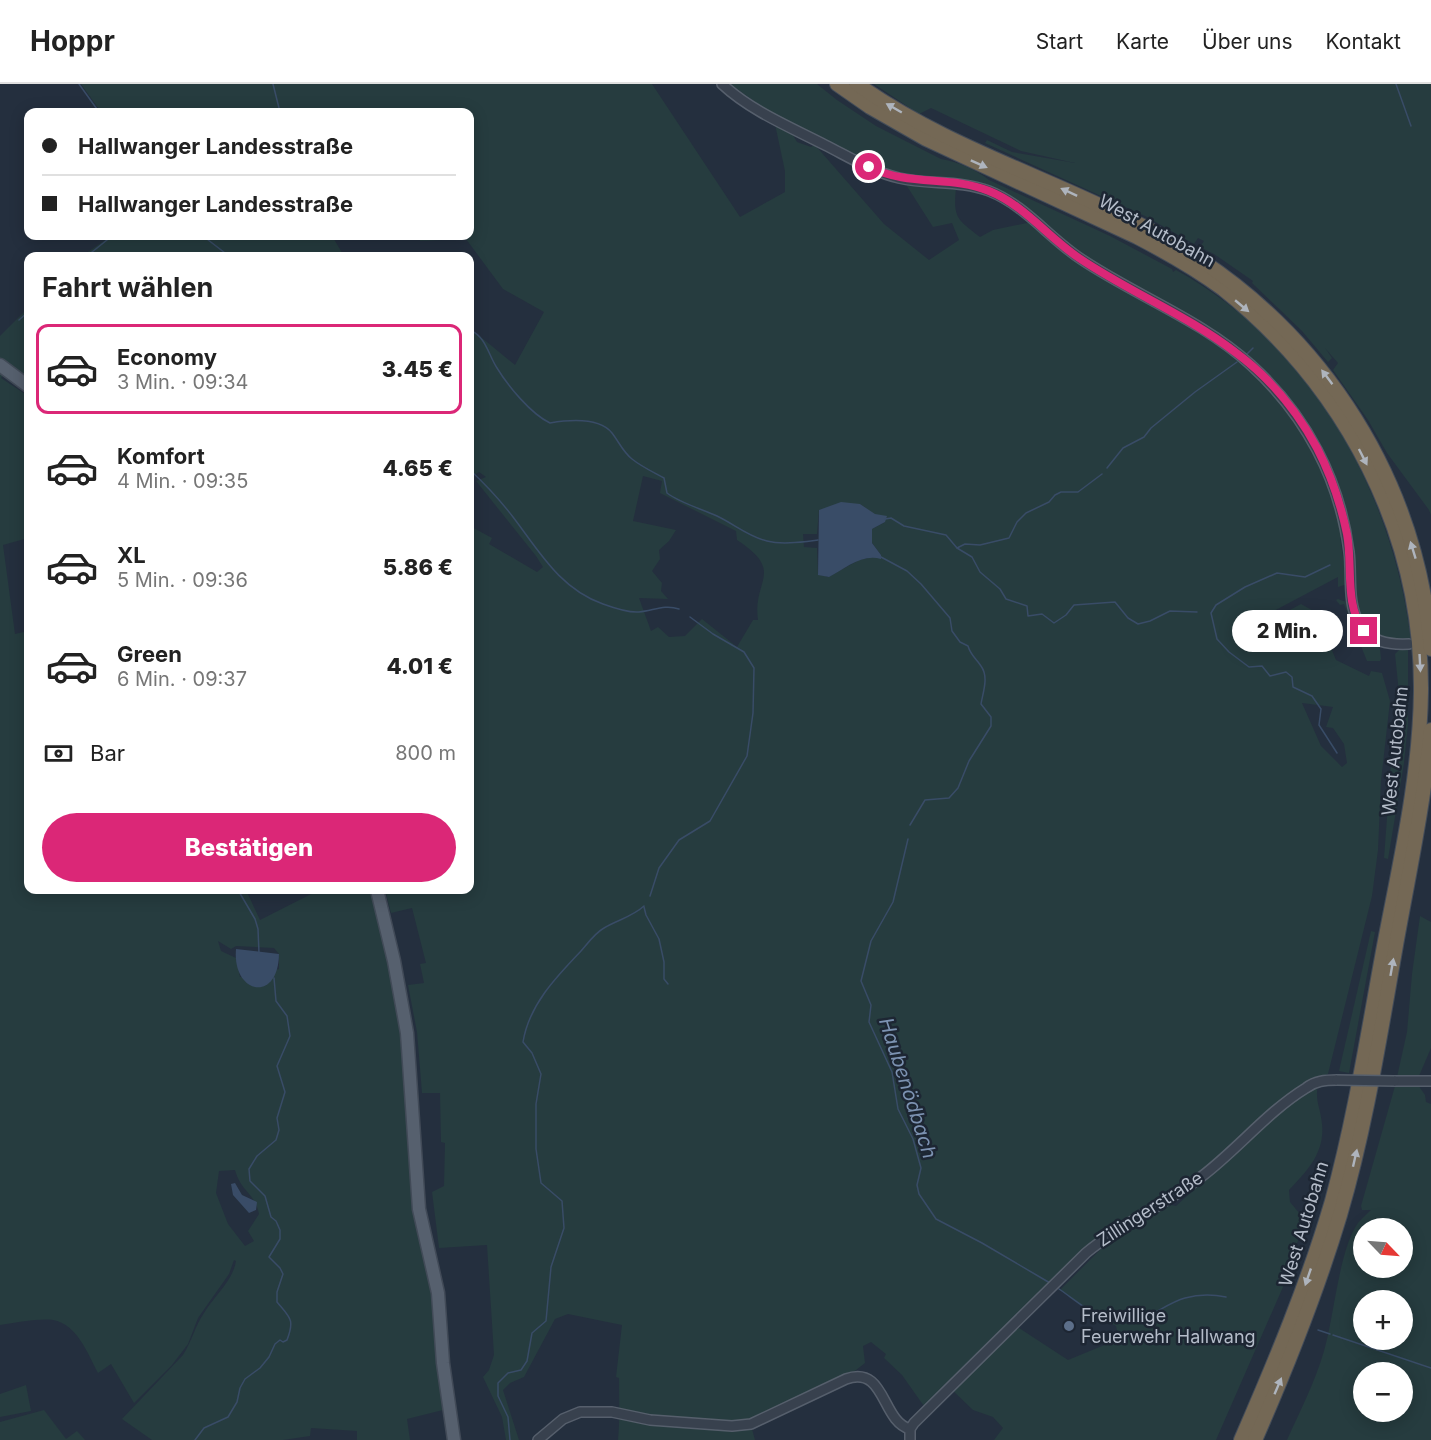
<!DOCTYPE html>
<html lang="de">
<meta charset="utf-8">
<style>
body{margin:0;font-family:Inter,sans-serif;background:#f6f6f6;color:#222;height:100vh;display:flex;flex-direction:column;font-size:22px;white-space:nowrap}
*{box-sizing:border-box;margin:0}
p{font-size:20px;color:#767676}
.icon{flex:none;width:33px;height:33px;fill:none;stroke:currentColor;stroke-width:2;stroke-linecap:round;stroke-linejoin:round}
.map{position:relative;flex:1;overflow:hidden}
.side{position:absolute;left:24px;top:168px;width:450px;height:642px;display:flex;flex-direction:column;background:#fff;border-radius:12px;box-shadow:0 3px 15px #0003}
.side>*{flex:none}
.top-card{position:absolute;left:24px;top:24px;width:450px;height:132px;border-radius:12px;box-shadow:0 3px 15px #0003;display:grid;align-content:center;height:132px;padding:0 18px;background:#fff}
.needle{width:39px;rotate:115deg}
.buttons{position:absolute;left:1353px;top:1134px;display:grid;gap:12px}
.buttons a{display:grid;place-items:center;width:60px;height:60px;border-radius:50%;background:#fff;box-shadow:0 3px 15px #0003;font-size:30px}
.end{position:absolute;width:27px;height:27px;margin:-14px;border:8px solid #db2777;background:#fff;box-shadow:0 0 0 3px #fff}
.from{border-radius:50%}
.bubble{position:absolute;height:42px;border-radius:21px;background:#fff;box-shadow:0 3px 15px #0003;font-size:20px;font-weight:800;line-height:42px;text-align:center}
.top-card b{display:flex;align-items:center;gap:21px;height:57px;font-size:22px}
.top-card b+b{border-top:2px solid #e0e0e0}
.top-card i{width:15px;height:15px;background:#222}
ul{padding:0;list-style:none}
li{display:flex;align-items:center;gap:18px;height:90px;margin:0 12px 9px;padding:0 6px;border:3px solid transparent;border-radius:12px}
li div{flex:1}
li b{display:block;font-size:22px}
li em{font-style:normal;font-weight:800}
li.on{border-color:#db2777}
li>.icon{width:54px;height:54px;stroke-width:1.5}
h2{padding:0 18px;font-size:27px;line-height:72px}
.pay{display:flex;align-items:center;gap:15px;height:66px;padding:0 18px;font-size:22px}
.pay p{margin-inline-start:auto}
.primary-button{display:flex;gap:12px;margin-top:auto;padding:12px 18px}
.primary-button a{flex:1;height:69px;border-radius:36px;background:#db2777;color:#fff;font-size:24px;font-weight:800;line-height:69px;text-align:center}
header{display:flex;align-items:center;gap:36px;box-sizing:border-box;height:84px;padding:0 30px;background:#fff;border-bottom:2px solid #e0e0e0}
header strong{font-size:28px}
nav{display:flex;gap:33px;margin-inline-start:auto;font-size:21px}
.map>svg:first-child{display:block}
.green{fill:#263c3f;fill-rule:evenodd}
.water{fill:#394c67}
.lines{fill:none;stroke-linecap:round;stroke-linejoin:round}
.stream{stroke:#394c67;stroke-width:1.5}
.minor-casing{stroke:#565f6c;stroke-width:12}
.major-casing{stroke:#414a57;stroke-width:15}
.highway-casing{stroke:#434c59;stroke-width:16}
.minor{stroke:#38414e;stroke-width:9}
.major{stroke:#56606e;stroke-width:12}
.highway{stroke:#746855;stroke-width:14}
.minor-bridge-casing{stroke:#565f6c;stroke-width:12;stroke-linecap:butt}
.minor-bridge{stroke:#38414e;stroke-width:9}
.oneway{fill:#aeb4bd}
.route{stroke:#db2777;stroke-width:8}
.service-dot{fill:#5c6f8a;stroke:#1d2633;stroke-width:2}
.labels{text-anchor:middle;stroke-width:5;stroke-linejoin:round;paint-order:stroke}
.street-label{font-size:18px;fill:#b4bcc9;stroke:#1d2633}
.poi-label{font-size:18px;fill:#b4bcc9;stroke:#1d2633;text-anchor:start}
.water-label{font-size:20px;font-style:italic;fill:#7c92b1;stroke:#1d2633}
</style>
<header>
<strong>Hoppr</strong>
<nav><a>Start</a><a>Karte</a><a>Über uns</a><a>Kontakt</a></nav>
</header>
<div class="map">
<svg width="1431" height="1356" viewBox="0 0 1431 1356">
<rect width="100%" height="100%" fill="#242f3e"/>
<g class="green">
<path d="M81,0H652L740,133L785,108V87L775,40L791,48L797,58L811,63L815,61L884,140L929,176L959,156L952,139L933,143L905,99L956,104C953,134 957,135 980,153L993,146L1027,139L1033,132L998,107L976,98L914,93L886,87L768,27L730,0H817L837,16L876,42L941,75C958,78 975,85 989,96L1110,152L1172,185L1173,188L1176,186C1311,260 1393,407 1411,557L1387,556L1371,549L1359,533L1355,514L1351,458L1340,453L1347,500L1338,503V493L1255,537L1242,552L1301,520L1317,529L1336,576L1369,592L1371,587L1382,589L1390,617L1381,697L1378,766L1372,812L1328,990L1320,993C1313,1016 1320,1019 1322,1040C1325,1069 1307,1087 1289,1106L1290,1118L1305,1136L1294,1168L1278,1193L1283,1203L1216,1356H994L1003,1344L993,1333L973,1326L949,1303L926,1325L902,1291L884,1274L886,1270L871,1258L863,1262L865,1279L851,1290L750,1338L755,1356H618C620,1335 619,1315 619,1294L616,1293L622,1241L568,1230L555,1235L524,1293L510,1299L503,1306L519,1356H506L502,1333L483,1293L489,1286L494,1271L487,1161L439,1164L432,1108L444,1102L445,1059L441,1058L440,1009H422L417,948L408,901L424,899L420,880L426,879L412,824L391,829L385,806H470V442L492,454L489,460L537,488L543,483L536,472L476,397L486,393L479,388L474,391L470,390V244L515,281L544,228L503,205L466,155L420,157L421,152H470V28H101ZM643,392L662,397L660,409L736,447L737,456C786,488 752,496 758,536H753L737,563L702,535L685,552L669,553L658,543L651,547L639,514L668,515L661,507L662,499L652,487L660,475L659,466L669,457L676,446L633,437ZM860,420L885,438L872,445V459L881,471L859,476L828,493L818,490L817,464L804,463L803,450H817L819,426ZM1302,619L1333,623L1326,643L1333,644L1344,660L1347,679L1342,683L1321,662ZM1253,1052L1176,1122L1171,1121L1110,1156L1060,1206L1094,1230L1116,1242L1119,1255L1068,1276L1013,1240L1076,1173L1096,1155L1175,1107Z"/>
<polygon points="874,0 1431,0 1431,431 1429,426 1387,369 1368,336 1333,286 1338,279 1325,264 1332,274 1328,278 1302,247 1252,199 1253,197 1214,170 1200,163 1204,157 1198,154 1194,160 1145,132 985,59 987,56 1012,68 1075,79 1021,67 931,24 919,30"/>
<polygon points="111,152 185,152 188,153 191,152 199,153 204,152 332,152 344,172 82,172"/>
<polygon points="28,224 28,298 0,276 0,252"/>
<path d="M0,288L4,290L1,294L28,312V454L3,461L15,550L28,547V806H246L260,836L319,806H371L400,933L407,1005L411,1103L431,1190L443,1326L407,1335L410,1356H357V1347L311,1344L310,1352L283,1356H152L122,1335L183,1271C192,1257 195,1242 204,1229C214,1212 233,1197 236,1177L234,1176L229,1190L198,1234L188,1260L172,1281L134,1319L111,1280L98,1289C88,1270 77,1240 53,1236C41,1234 13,1239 0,1241ZM218,857L231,865L236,862L274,864L279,870V885L240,893L236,874L221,867ZM235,1086C241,1108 255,1109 259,1130L248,1147L254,1157L245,1162L228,1140L216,1109L219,1087Z"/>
<polygon points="1338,515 1349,519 1380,565 1381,575 1380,577 1367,577 1344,520 1340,521 1336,516"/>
<polygon points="1408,563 1408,640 1404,679 1388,775 1384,774 1391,680 1400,619 1395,570 1400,565"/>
<path d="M1420,832L1431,838V964L1419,992L1418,1001L1425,1011L1426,1018L1431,1020V1356H1287C1300,1327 1315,1298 1324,1267C1334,1234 1339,1165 1358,1139C1362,1134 1367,1130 1371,1126H1362L1361,1122L1395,1002L1407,948L1412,890ZM1364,1144H1402V1184H1364ZM1364,1216H1402V1256H1364ZM1364,1288H1402V1328H1364Z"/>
<polygon points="1371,847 1375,848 1349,989 1339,987"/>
<polygon points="26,1301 31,1327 0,1333 0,1310"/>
<polygon points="44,1326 66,1355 77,1347 85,1356 0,1356 0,1338"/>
</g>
<g class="water">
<path d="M841,418L860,420L875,430L887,432L885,438L872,445V459L881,471V475C863,469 844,485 829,493L818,491L819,426Z"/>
<path d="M236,865L279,870C278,920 232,910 236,865Z"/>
<polygon points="235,1099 242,1111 257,1118 256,1126 249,1129 233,1111 231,1100"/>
</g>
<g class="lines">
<g class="stream">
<polyline points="79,0 99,28"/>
<polyline points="273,0 280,28"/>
<polyline points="1396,0 1411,42"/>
<polyline points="203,152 229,172"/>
<polyline points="87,172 112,152"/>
<polyline points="19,236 28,228"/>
<path d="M470,246C486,253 488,270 497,284C508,302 531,330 550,339C568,336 599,333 612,349C619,358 623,368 632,375C642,383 653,388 664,394L667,409C680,419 702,425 717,432C734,440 749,453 767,457C782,461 802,458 818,456"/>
<polyline points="1247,270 1253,264"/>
<polyline points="1107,384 1123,364 1144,353 1151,344 1195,308 1237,278"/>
<path d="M470,386C485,400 500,416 513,433C539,467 560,505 603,520C614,524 628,529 639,528C653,527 664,520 679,525"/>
<polyline points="885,435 891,434 904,442 946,451 957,464 972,473 980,488 1000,505 1006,515 1027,522 1028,532 1042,530 1054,539 1066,531 1074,521 1115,518 1128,534 1138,540 1150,537 1170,527 1197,528"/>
<polyline points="957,464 965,460 980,461 1009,454 1017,438 1026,429 1049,418 1055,411 1061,408 1078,408 1102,390"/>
<path d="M881,473L907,487L921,500L950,534L952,547L960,558L968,562C971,572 976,574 981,582C989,593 983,608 981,620L991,633V642L969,677L958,704L949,714L925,716L910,741"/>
<polyline points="1330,481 1305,493 1277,489 1245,503 1216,521 1211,529 1217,555 1229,568 1249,583 1262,582 1270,592 1286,588 1292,593 1293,603 1312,612 1321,625 1319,641 1337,669"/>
<polyline points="908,755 893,818 871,857 861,897 871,921 869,938 892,988 898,1025 913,1055 921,1084 917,1101 919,1110 936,1135 982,1159 1050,1199"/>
<polyline points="238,806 255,835 258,845 259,869"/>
<polyline points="650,812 659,784 679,756 710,737 747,672 753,629 754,584 744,568 713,550 690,533"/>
<polyline points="644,823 646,831 659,855 664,878 664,895 668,900"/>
<path d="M1059,1205C1077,1217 1097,1236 1120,1238C1144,1241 1163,1220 1185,1214C1199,1210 1212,1210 1226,1213"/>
<polyline points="1318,1246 1330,1250"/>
<polyline points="1333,1251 1431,1284"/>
<path d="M195,1356L204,1344L228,1333L237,1318L240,1304L245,1295L260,1284L269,1273L275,1260L280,1256L283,1258L287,1256C295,1235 290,1234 277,1218V1208L283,1190L280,1184L269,1173L280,1155V1146L276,1137L271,1133L265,1112L250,1097L249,1085L257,1072L276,1056L279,1046L277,1034L285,1008L277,982L290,952L287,932L276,917L274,894"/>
<path d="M510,1356L508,1333L498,1312V1299L508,1289L521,1286L527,1277L532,1249L546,1237L551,1183L564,1144L562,1117L541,1099L536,1065V1020L541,990L532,969L523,958C529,921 556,893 581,867C588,859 595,849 604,844C617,836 632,833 644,822"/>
</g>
<g class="minor-casing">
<g id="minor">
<path d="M722,0C751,27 790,43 825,61C849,73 873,88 899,94C929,101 960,96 989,107C1025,121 1049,154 1081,175C1136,212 1202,236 1251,281C1306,331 1340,396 1349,468C1352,491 1347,519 1359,539C1370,558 1388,561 1409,560"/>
<polyline points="1394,997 1431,997"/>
<path d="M538,1356L563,1335L580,1328H612L650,1336L732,1342L751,1340L846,1295C886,1281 881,1337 910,1345"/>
<path d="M910,1356V1345L914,1339L1086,1169C1122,1139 1165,1121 1201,1093C1238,1065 1267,1028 1306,1004C1315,997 1325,996 1337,996"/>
</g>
</g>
<g class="major-casing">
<g id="major">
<polyline points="0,281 28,302"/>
<polyline points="377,806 394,877 407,949 419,1125 438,1209 443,1279 454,1356"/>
</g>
</g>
<g class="highway-casing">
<g id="highway">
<path d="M837,0L870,23L926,55L1137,153C1166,168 1196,185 1223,205C1346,303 1422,449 1421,607C1420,697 1398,786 1382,873C1367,955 1354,1037 1332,1117C1308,1199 1275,1278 1241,1356"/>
<path d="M857,0C948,65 1058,96 1156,149C1314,235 1416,386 1431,565"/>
<path d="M1255,1356C1287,1283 1317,1208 1340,1131C1366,1043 1380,951 1396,861C1409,789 1424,718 1431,646"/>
</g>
</g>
<use href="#minor" class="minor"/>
<use href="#major" class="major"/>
<use href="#highway" class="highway"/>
<g class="minor-bridge-casing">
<polyline id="minor-bridge" points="1337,996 1394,997"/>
</g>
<use href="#minor-bridge" class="minor-bridge"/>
</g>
<defs><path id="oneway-solid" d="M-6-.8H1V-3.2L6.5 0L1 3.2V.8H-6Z" transform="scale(1.5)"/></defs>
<g class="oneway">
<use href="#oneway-solid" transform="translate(894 24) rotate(-150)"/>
<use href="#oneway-solid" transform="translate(979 80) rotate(24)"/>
<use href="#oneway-solid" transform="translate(1069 108) rotate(-155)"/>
<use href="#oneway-solid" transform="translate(1242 222) rotate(40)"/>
<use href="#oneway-solid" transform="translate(1327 293) rotate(-127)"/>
<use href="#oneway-solid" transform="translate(1363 373) rotate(63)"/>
<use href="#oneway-solid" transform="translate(1413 466) rotate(-107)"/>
<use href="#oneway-solid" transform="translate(1420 579) rotate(87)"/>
<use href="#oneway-solid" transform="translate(1392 883) rotate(-80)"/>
<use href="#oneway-solid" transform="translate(1355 1074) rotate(-77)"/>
<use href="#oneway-solid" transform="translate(1308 1193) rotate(109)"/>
<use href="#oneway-solid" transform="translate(1278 1302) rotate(-67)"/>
</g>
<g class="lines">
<path class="route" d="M869,83C910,103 950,91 989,107C1024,121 1048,153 1079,174C1129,208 1187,231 1235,268C1269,293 1297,327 1317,364C1331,391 1341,421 1347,450C1353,481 1344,521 1364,547"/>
</g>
<circle class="service-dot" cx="1069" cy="1242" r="6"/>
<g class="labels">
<g class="street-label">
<text transform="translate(1157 147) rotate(29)" y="6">West Autobahn</text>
<text transform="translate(1395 667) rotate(-84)" y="6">West Autobahn</text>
<text transform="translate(1150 1125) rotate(-33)" y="6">Zillingerstraße</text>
<text transform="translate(1304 1140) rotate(-73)" y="6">West Autobahn</text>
</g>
<g class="poi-label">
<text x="1081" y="1238">Freiwillige<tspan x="1081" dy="21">Feuerwehr Hallwang</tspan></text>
</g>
<g class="water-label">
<text transform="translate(908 1004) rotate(72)" y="7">Haubenödbach</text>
</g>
</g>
</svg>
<div class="buttons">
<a><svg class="needle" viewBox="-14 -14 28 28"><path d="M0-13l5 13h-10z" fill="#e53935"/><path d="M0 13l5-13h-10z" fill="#767676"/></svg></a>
<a>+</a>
<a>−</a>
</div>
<i class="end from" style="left:869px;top:83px"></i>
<i class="end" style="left:1364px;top:547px"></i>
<div class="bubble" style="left:1232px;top:526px;width:111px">2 Min.</div>
<div class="top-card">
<b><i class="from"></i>Hallwanger Landesstraße</b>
<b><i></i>Hallwanger Landesstraße</b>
</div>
<section class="side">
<h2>Fahrt wählen</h2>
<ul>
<li class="on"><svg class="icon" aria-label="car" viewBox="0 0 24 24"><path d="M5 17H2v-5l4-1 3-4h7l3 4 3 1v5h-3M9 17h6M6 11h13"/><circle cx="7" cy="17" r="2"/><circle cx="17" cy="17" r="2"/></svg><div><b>Economy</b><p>3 Min. · 09:34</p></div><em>3.45 €</em></li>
<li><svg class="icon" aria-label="car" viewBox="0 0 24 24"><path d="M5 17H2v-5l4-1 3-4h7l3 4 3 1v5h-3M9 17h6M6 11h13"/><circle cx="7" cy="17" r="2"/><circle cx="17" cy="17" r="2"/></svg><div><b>Komfort</b><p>4 Min. · 09:35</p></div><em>4.65 €</em></li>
<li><svg class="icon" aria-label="car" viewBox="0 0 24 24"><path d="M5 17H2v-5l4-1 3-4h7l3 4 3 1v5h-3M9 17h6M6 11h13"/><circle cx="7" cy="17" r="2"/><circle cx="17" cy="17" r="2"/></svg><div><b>XL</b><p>5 Min. · 09:36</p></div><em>5.86 €</em></li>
<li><svg class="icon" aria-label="car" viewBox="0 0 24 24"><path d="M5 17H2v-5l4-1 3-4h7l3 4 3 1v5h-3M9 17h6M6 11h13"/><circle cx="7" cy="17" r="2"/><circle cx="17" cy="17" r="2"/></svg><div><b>Green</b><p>6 Min. · 09:37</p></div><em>4.01 €</em></li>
</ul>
<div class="pay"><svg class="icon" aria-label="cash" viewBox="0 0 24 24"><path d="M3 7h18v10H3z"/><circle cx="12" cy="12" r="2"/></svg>Bar<p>800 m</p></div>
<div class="primary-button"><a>Bestätigen</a></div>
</section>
</div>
